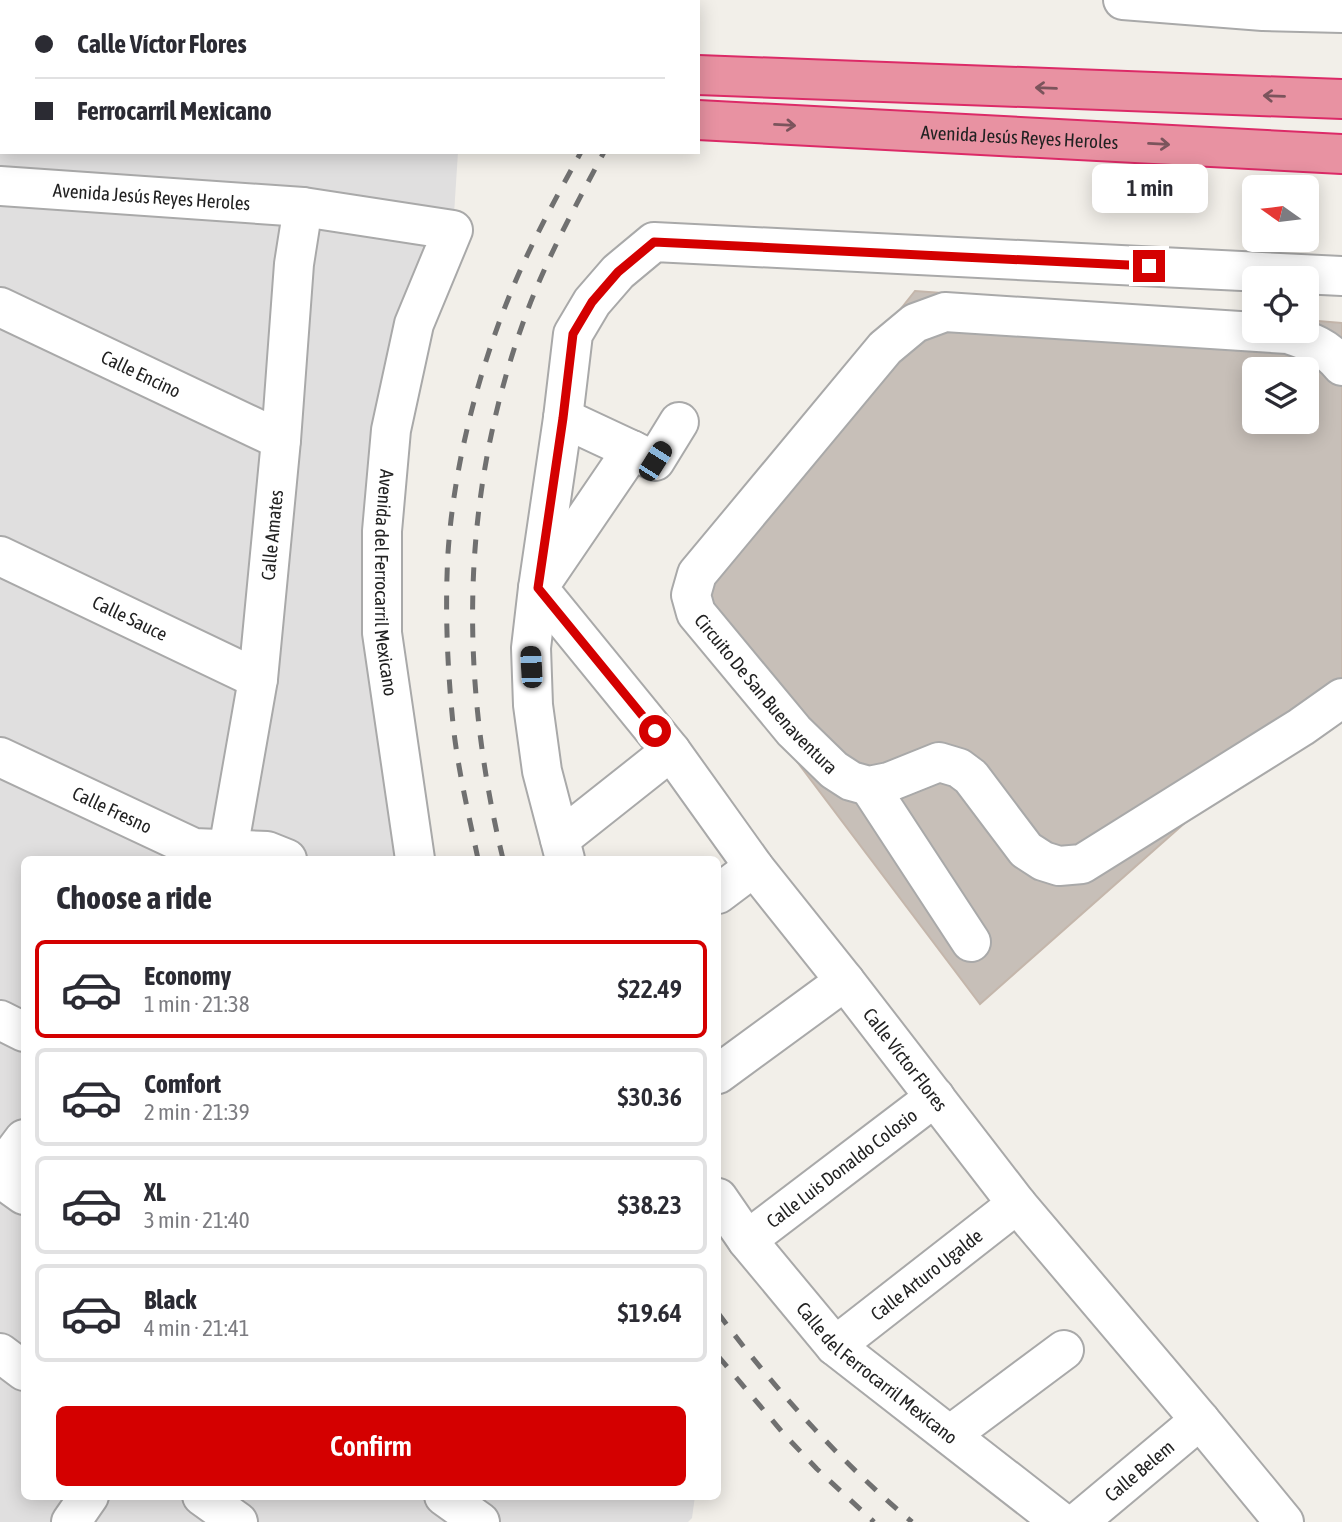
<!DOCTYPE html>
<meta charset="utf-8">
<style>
body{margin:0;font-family:"Asap Condensed",sans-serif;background:#f7f7f7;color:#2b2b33;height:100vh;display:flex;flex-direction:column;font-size:26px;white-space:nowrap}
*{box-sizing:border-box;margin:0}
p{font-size:23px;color:#7c7c81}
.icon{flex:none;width:38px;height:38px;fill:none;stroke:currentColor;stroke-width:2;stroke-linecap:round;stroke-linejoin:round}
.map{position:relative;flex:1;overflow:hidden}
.drawer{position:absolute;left:21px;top:856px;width:700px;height:644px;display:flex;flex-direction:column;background:#fff;border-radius:10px;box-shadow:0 4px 18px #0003}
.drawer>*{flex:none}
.top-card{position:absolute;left:0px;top:0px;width:700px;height:154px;box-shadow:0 4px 18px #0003;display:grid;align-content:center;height:154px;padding:0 35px;background:#fff}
.needle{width:46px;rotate:284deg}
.fabs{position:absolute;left:1242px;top:175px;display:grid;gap:14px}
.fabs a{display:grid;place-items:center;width:77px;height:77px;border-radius:10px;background:#fff;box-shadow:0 4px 18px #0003;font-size:35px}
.end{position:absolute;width:32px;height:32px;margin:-16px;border:9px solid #d40000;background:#fff;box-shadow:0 0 0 4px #fff}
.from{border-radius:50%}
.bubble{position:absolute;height:49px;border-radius:10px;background:#fff;box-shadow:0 4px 18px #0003;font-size:23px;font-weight:600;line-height:49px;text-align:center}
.car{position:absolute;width:21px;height:42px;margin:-21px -10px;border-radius:9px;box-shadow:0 0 5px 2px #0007;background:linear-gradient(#222 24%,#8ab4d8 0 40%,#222 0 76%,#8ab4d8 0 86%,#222 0)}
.top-card b{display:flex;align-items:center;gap:24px;height:66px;font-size:26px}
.top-card b+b{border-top:2px solid #e1e1e2}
.top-card i{width:18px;height:18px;background:#2b2b33}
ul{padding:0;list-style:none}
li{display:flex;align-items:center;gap:21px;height:98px;margin:0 14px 10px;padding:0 21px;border:4px solid #e1e1e2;border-radius:10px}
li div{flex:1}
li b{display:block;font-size:26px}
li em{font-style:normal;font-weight:600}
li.selected{border-color:#d40000}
li>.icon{width:63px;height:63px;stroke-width:1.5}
h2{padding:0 35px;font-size:32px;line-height:84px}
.action{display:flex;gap:14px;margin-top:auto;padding:14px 35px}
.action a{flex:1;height:80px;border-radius:10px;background:#d40000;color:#fff;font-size:28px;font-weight:600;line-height:80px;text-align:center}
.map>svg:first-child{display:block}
.residential{fill:#e0dfdf}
.building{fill:#c7bfb8;stroke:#c4b6ab;stroke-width:2;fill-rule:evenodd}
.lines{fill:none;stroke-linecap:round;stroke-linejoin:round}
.minor-casing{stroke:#a9a9a9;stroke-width:42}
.highway-casing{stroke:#dc2a67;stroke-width:42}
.minor{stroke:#fff;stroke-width:38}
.highway{stroke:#e892a2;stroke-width:38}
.rail{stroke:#707070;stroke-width:5;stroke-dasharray:14 14;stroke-linecap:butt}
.oneway{stroke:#7b545c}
.route{stroke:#d40000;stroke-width:9}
.labels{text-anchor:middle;stroke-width:5;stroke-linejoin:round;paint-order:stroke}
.street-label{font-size:19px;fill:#222;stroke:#fff}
</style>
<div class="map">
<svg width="1342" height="1522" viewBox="0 0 1342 1522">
<rect width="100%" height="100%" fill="#f2efe9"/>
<polygon class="residential" points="0,0 470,0 470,2 2,2 2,152 458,152 453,230 382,531 415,859 24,859 24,1496 695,1496 692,1518 688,1522 0,1522"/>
<path class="building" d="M915,291L1255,316L1307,331V320L1342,323V684L980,1004L672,596ZM1255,369H1307V422H1255Z"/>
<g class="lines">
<g class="minor-casing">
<g id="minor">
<polyline points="1123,0 1263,11 1342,13"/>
<path id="s1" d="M0,186L303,207L453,230L414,324L391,430L382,531V633L415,859"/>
<path id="s2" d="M0,307L281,440"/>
<path id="s3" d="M1342,366C1328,348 1309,341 1288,334L945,312L915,323L885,348L697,574L691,595L696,613L794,731L834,770L851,781L869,786L889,782L939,762L959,768L971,777L1026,850L1043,861L1059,866L1082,864L1301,727L1342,698"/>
<polyline points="563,418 655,461 679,422"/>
<path id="s4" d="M632,450L538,588L671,751L754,867L845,981L1017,1204L1200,1420L1284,1522"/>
<path id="s5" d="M0,556L258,679"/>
<path id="s6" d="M0,757L194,848L267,851L287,859"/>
<polyline points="869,786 971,942"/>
<polyline points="560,839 671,751"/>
<path id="s7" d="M222,859L228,850L258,679L281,440L294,264L303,207"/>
<polyline points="565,859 542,771 533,705 531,648 538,588 563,418 573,334 592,302 618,272 654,242 1342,276"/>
<polyline points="718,894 754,867"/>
<polyline points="0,1020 24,1032"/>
<polyline points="718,1074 845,981"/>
<polyline points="0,1171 24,1139"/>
<polyline points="0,1178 24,1195"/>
<path id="s8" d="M718,1198L747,1240L835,1346L1061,1522"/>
<path id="s9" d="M747,1240L935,1097"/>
<path id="s10" d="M835,1346L1017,1204"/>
<polyline points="0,1353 24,1371"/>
<polyline points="950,1435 1064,1350"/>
<polyline points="202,1496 238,1522"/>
<polyline points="444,1496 480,1522"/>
<polyline points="71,1522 89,1496"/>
<path id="s11" d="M1078,1522L1200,1420"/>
</g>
</g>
<g class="highway-casing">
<g id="highway">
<polyline points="0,41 2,41"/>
<polyline points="698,75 1342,99"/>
<polyline points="0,85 2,85"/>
<path id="s12" d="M698,120L1342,154"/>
</g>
</g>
<use href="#minor" class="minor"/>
<use href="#highway" class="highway"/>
<g class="rail">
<polyline points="664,2 664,0"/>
<polyline points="685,2 686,0"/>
<path d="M478,859C468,811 456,762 452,713C447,660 445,606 448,553C454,462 480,364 516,280C535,236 558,194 581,152"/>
<path d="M503,859C459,677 460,497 524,320C545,261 575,207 604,152"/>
<path d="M718,1313C775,1390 839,1460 912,1522"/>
<polyline points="718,1356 783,1433 817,1469 874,1522"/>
</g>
</g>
<defs><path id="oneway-shaft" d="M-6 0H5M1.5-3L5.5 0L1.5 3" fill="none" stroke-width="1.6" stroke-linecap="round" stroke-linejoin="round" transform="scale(1.75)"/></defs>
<g class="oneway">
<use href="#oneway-shaft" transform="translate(1046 88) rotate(-178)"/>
<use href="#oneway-shaft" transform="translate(1274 96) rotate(-178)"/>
<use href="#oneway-shaft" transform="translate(785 125) rotate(3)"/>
<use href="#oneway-shaft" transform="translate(1159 144) rotate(3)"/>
</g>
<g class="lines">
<polyline class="route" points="655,731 538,588 563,418 573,334 592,302 618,272 654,242 1149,266"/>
</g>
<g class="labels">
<g class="street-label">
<text dy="7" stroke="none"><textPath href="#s12" startOffset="322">Avenida Jesús Reyes Heroles</textPath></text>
<text dy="7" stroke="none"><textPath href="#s1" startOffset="152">Avenida Jesús Reyes Heroles</textPath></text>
<text dy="7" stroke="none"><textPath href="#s2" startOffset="156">Calle Encino</textPath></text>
<text dy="7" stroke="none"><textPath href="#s7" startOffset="329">Calle Amates</textPath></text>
<text dy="7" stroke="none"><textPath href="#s1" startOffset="819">Avenida del Ferrocarril Mexicano</textPath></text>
<text dy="7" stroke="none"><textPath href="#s5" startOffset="144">Calle Sauce</textPath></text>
<text dy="7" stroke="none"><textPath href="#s3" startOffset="920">Circuito De San Buenaventura</textPath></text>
<text dy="7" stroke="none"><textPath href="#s6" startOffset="124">Calle Fresno</textPath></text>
<text dy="7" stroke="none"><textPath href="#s4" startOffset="765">Calle Víctor Flores</textPath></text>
<text dy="7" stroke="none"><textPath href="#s9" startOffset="119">Calle Luis Donaldo Colosio</textPath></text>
<text dy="7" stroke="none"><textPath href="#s10" startOffset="116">Calle Arturo Ugalde</textPath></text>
<text dy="7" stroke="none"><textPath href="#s8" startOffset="238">Calle del Ferrocarril Mexicano</textPath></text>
<text dy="7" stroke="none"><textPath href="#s11" startOffset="80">Calle Belem</textPath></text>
</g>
</g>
</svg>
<div class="fabs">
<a><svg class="needle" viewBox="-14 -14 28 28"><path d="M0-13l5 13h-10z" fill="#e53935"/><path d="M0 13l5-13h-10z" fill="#7c7c81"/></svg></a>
<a><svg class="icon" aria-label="locate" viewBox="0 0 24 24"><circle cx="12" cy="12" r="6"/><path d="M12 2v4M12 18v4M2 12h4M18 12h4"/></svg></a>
<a><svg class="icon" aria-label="layers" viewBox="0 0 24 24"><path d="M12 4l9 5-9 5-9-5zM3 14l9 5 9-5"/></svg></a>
</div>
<i class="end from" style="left:655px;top:731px"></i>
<i class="end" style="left:1149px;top:266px"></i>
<div class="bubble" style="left:1092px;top:164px;width:116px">1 min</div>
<i class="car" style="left:655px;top:461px;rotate:32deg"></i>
<i class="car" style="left:531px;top:667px;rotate:357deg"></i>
<div class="top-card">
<b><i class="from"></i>Calle Víctor Flores</b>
<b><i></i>Ferrocarril Mexicano</b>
</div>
<section class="drawer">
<h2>Choose a ride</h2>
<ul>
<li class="selected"><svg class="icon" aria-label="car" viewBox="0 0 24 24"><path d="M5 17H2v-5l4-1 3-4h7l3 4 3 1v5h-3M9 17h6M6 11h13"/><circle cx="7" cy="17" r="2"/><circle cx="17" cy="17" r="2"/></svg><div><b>Economy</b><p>1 min · 21:38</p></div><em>$22.49</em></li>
<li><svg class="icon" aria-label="car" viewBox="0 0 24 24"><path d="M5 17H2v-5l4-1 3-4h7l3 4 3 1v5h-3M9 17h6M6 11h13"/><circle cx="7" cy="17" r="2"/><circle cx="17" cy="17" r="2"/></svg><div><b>Comfort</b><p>2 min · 21:39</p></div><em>$30.36</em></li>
<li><svg class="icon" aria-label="car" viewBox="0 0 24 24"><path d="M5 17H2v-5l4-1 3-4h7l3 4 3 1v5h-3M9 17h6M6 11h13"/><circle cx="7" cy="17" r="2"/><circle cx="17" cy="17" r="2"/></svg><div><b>XL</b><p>3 min · 21:40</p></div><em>$38.23</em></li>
<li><svg class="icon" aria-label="car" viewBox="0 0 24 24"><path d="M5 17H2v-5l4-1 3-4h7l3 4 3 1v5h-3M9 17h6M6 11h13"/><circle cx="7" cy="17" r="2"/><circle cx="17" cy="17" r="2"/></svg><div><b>Black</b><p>4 min · 21:41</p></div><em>$19.64</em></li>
</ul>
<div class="action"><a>Confirm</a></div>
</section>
</div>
